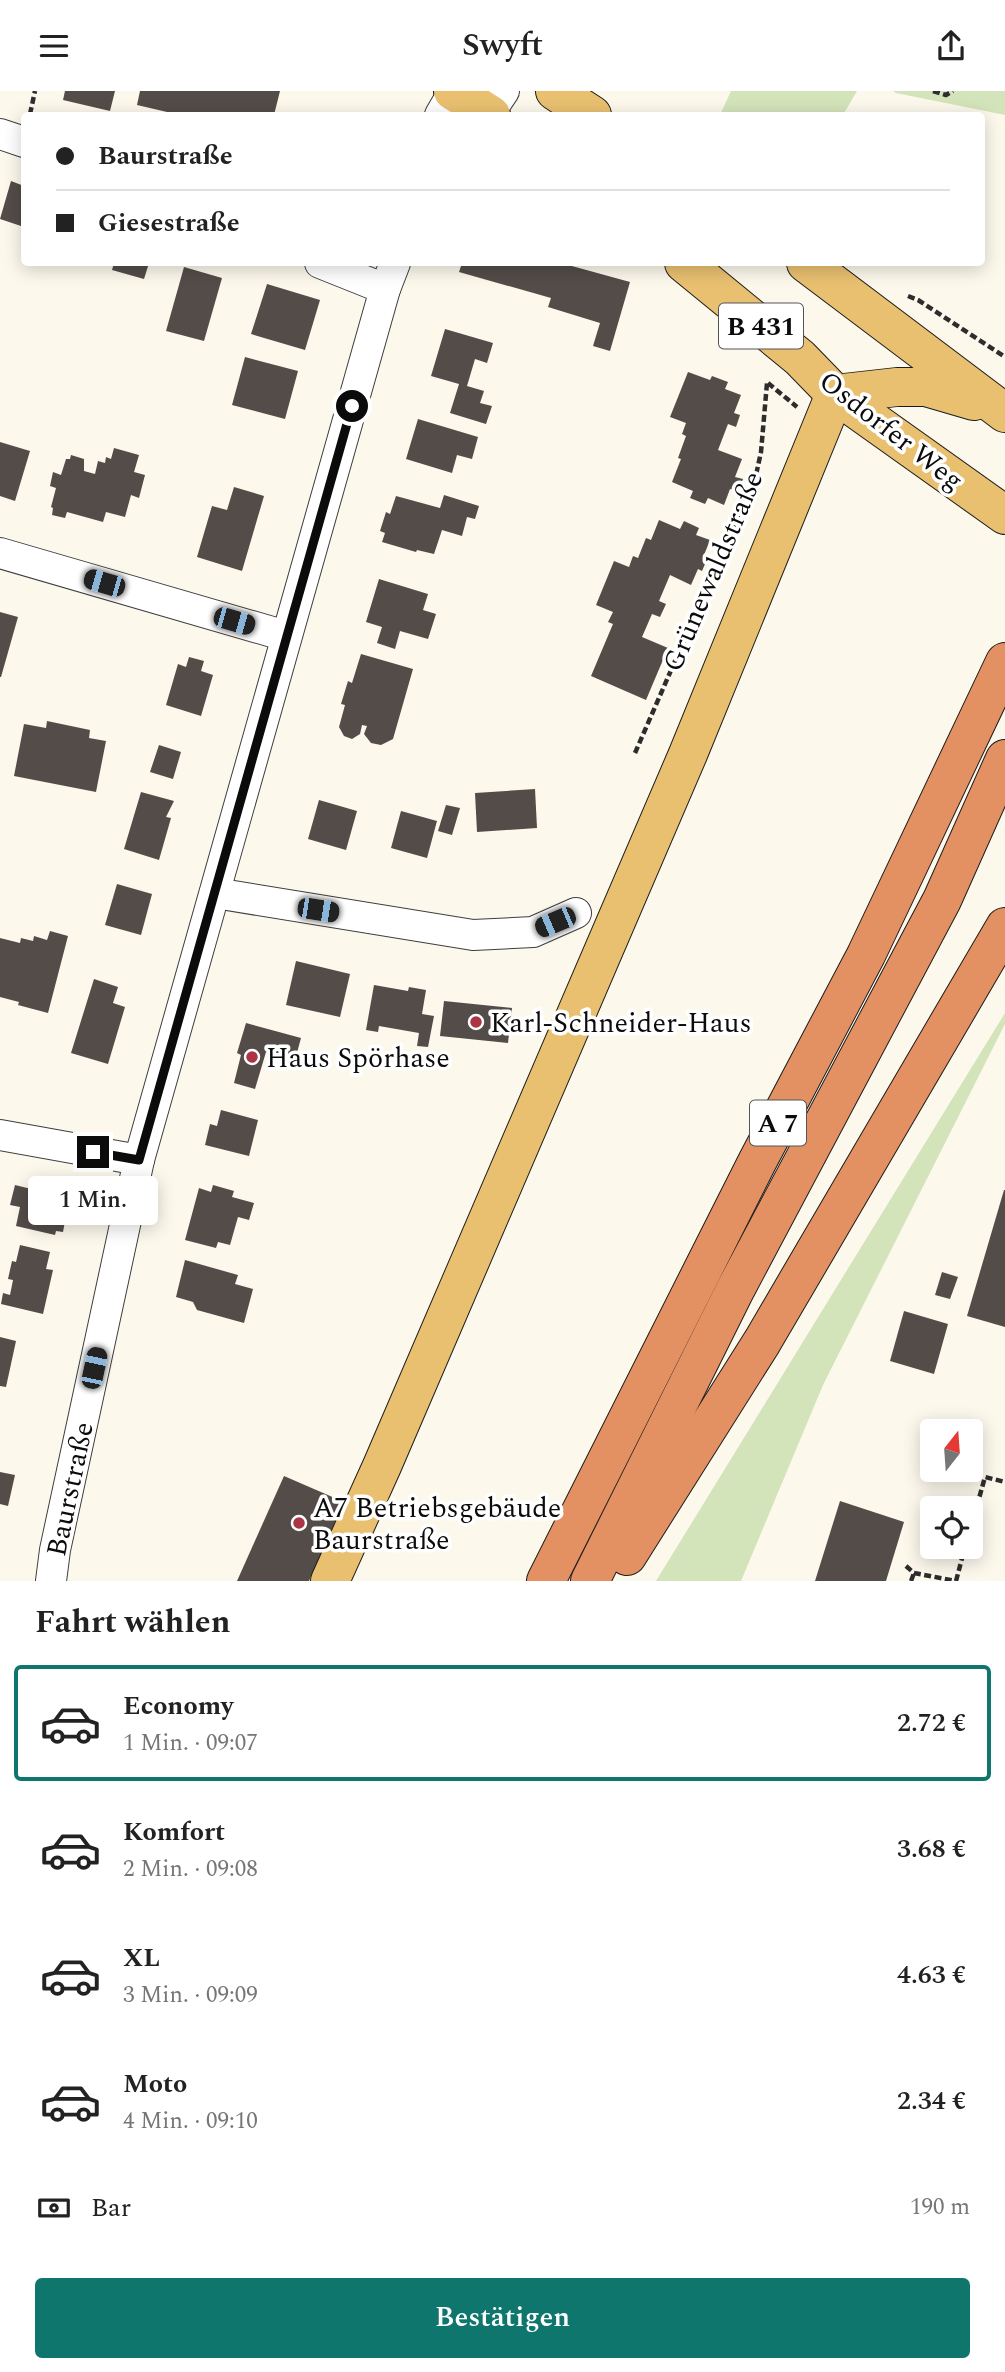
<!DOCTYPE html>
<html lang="de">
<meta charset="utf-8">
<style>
body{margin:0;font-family:Spectral,serif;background:#f2f2f2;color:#222;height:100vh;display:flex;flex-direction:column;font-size:26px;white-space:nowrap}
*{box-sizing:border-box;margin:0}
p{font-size:23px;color:#767676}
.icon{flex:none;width:38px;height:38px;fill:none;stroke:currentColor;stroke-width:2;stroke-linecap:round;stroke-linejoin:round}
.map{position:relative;height:1490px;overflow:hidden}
.details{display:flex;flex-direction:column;background:#fff;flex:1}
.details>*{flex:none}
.guide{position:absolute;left:21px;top:21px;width:964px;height:154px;border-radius:7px;box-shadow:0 4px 18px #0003;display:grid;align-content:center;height:154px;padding:0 35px;background:#fff}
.needle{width:46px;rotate:17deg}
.buttons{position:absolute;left:920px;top:1328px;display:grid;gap:14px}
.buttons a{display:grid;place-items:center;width:63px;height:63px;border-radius:7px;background:#fff;box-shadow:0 4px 18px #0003;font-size:35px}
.end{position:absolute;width:32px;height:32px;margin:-16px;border:9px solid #0b0b0b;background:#fff;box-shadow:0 0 0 4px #fff}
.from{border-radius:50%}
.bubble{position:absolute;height:49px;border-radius:7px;background:#fff;box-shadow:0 4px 18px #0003;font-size:23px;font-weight:600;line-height:49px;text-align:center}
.car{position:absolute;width:21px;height:42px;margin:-21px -10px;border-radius:9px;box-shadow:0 0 5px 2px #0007;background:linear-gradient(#222 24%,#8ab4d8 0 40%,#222 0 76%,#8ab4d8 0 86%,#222 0)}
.guide b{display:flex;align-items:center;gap:24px;height:66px;font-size:26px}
.guide b+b{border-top:2px solid #e0e0e0}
.guide i{width:18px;height:18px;background:#222}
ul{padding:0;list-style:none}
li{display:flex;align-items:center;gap:21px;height:116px;margin:0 14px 10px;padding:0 21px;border:4px solid transparent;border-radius:7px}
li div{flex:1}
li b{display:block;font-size:26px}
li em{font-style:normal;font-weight:600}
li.active{border-color:#0f766e}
li>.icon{width:63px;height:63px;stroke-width:1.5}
h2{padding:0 35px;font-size:32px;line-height:84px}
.pay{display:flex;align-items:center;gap:18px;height:77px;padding:0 35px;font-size:26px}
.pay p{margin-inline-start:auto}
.button{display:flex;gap:14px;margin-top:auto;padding:14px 35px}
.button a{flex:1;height:80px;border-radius:7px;background:#0f766e;color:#fff;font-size:28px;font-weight:600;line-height:80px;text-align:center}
header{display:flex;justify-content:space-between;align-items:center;height:91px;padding:0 35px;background:#fff;font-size:32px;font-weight:600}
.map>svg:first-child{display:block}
.green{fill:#d3e3ba}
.building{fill:#534c49}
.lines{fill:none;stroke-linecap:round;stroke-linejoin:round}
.minor-casing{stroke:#3e3e3e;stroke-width:32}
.major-casing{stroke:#1c1c1c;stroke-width:40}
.highway-casing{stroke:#1c1c1c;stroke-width:40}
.path{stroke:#2d2d2d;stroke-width:4.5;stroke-dasharray:7 3.5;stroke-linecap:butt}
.minor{stroke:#fff;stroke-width:30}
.major{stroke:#e9c070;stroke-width:38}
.highway{stroke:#e39163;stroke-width:38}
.route{stroke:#0b0b0b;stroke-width:9}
.poi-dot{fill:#ab3445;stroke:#fff;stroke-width:2.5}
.labels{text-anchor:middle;stroke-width:7;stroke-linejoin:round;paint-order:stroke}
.shield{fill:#fff;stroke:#545454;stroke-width:2}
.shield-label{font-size:26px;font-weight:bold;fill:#0b0b0b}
.street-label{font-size:28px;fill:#0b0b0b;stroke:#fff}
.poi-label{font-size:28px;fill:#0b0b0b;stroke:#fff;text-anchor:start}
</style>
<header><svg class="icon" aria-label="menu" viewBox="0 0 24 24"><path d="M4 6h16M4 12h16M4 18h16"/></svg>Swyft<svg class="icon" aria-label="share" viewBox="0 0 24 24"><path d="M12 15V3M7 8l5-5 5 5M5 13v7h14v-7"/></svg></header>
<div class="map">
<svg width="1005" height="1490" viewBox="0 0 1005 1490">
<rect width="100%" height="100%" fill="#fdf8ec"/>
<g class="green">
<polygon points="731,0 857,0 843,24 720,24"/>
<polygon points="893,0 1005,0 1005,24 896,2"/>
<polygon points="1005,922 1005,933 823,1294 741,1490 656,1490"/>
</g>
<g class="building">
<polygon points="65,0 115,0 110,20 63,9"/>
<polygon points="140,0 280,0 274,24 180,24 137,14"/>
<polygon points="11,90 24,95 24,136 0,128"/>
<polygon points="114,172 149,172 144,188 112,179"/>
<polygon points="462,172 561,172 630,191 610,260 593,255 600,232 548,216 551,207 459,181"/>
<polygon points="184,176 222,187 204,250 166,240"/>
<polygon points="267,193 320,209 305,259 251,243"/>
<polygon points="445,238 493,252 487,272 475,268 467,295 484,300 480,312 492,315 486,333 450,322 459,293 431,285"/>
<polygon points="245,266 298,280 285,328 232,314"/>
<polygon points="688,281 710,289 712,285 728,291 725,298 741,304 734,322 740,324 736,336 728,333 718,359 742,368 735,386 743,388 738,400 730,398 724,414 708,407 705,413 690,407 693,400 672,391 681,368 678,367 686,345 682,343 686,332 670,326"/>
<polygon points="418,328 478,346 472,368 457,364 452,382 406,368"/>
<polygon points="0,351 30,360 15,410 0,405"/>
<polygon points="114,357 139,364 134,381 145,384 139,407 131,404 125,426 106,421 103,431 67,421 65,427 52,424 53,417 51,416 56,397 50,395 53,381 61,384 66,368 70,368 71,364 84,368 84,380 95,383 98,370 105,372 106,366 111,368"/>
<polygon points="234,396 264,405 242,480 197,466 212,415 227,419"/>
<polygon points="444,404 479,415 475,428 467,426 462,445 442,439 434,463 417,459 416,461 382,451 385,442 380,440 386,421 390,423 396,405 440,417"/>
<polygon points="659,429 680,438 684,430 699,437 696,444 710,449 704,464 708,466 702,480 698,478 691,494 670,484 659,510 666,513 660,526 652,523 642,546 668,557 646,609 591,585 613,533 608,531 613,521 596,514 614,470 629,476 633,465 638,467 646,447 651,449"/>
<polygon points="379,488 428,503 423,519 436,523 428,548 400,540 395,558 377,552 382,536 366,531"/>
<polygon points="0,521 18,526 1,586 0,586"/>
<polygon points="361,563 413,578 393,648 381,654 371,652 364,643 367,635 362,634 360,643 352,648 344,645 339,636 345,614 341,613 348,590 352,592"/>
<polygon points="189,566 204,570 201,580 213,584 201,625 166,614 178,573 186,576"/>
<polygon points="47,630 90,639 89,647 106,650 96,701 14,685 24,633 46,637"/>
<polygon points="159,654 181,661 173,688 150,681"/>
<polygon points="535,698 537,737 477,741 475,702"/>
<polygon points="141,701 174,710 166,726 171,727 159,769 124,758"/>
<polygon points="319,709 357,720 346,759 308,748"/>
<polygon points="446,714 460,717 452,744 438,740"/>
<polygon points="401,720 437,730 427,767 391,757"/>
<polygon points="117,793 152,803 141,844 105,834"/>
<polygon points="50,840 68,845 48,922 18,914 19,911 0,906 0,847 20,852 21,847 33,850 34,845 47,849"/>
<polygon points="296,870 350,883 340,926 286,914"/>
<polygon points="94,888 118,896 113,912 125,916 108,973 71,962"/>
<polygon points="374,894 408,900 409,896 426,899 422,923 434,925 428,956 417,955 419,942 379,935 378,941 366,939"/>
<polygon points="444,910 512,917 508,952 440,945"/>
<polygon points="246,932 301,947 295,969 266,961 255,998 234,992 241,964 237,962"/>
<polygon points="221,1019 258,1029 249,1065 205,1054 210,1033 217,1035"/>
<polygon points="15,1094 64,1106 60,1123 66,1125 63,1141 56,1140 55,1144 16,1135 20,1116 10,1114"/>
<polygon points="213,1094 234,1100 232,1106 254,1112 249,1129 238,1126 230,1154 218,1151 216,1157 185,1149 199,1097 211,1101"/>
<polygon points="1004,1099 1005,1099 1005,1236 967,1225"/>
<polygon points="20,1154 50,1161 46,1178 53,1179 43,1223 1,1213 3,1202 10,1204 13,1189 8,1188 12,1170 16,1171"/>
<polygon points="185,1169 238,1184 235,1193 253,1198 244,1232 197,1219 193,1211 176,1206"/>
<polygon points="942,1181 958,1186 950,1208 935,1204"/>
<polygon points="904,1220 948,1233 934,1283 890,1270"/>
<polygon points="0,1246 16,1250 6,1296 0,1295"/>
<polygon points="0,1381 15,1384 8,1415 0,1413"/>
<polygon points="284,1385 344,1411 309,1490 237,1490"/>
<polygon points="840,1410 904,1431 886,1490 815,1490"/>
</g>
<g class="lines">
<g class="minor-casing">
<g id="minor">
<polyline points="440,24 454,0"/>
<polyline points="488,24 504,0"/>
<polyline points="0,43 24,51"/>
<polyline points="320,172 385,198"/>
<polyline points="0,462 286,545"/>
<polyline points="215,802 473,844 533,841 576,822"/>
<polyline points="0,1044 139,1069"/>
<polyline points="51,1490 55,1459 139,1069 385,198 395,172"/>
</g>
</g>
<g class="major-casing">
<g id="major">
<polyline points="453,0 491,24"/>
<polyline points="555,0 592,24"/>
<polyline points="684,172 800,267 835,303 1005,424"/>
<polyline points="806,172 1005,322"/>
<polyline points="835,303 897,296 926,296 974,310"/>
<polyline points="330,1490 382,1375 688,663 835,303"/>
</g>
</g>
<g class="highway-casing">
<g id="highway">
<polyline points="627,1465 762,1251 1005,836"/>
<polyline points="546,1490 757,1071 866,864 1005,571"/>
<polyline points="590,1490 735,1199 942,809 1005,668"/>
</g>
</g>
<g class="path">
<polyline points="933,0 946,4 953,0"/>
<polyline points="30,23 35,0"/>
<polyline points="908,205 918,209 1005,266"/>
<polyline points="768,292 797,316"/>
<polyline points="635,662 756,384 761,361 767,292"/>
<polyline points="971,1436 985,1386 1005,1391"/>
<polyline points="906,1475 914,1482 956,1490"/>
<polyline points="911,1490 914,1482"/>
<polyline points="956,1490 965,1456"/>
</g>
<use href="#minor" class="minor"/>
<use href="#major" class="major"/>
<use href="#highway" class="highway"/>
</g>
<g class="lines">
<polyline class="route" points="93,1061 139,1069 352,315"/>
</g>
<g class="poi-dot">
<circle cx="476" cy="931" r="7"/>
<circle cx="252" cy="966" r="7"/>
<circle cx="299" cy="1432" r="7"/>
</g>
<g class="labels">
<g class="shield">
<rect x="719" y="212.5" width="84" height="45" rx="5"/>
<rect x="750" y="1009.5" width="56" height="45" rx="5"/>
</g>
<g class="shield-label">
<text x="761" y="244">B 431</text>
<text x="778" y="1041">A 7</text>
</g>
<g class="street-label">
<text transform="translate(892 339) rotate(38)" y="10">Osdorfer Weg</text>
<text transform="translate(712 480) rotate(-67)" y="10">Grünewaldstraße</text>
<text transform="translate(69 1398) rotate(-78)" y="10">Baurstraße</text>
</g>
<g class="poi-label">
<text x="490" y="941">Karl-Schneider-Haus</text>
<text x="266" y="976">Haus Spörhase</text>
<text x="313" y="1426">A7 Betriebsgebäude<tspan x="313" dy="32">Baurstraße</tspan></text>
</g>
</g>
</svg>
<div class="buttons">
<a><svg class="needle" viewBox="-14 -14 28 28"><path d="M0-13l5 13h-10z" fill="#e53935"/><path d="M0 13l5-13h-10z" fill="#767676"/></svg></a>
<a><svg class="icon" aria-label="locate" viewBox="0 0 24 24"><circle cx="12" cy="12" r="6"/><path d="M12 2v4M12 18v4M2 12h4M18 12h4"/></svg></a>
</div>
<i class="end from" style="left:352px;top:315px"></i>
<i class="end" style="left:93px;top:1061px"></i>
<div class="bubble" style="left:28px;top:1085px;width:130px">1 Min.</div>
<i class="car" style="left:104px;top:492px;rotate:286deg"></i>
<i class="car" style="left:234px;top:530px;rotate:106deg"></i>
<i class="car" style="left:318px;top:819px;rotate:99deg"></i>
<i class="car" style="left:555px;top:831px;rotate:247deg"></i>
<i class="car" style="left:94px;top:1277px;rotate:12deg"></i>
<div class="guide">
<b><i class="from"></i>Baurstraße</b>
<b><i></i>Giesestraße</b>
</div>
</div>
<section class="details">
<h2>Fahrt wählen</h2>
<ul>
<li class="active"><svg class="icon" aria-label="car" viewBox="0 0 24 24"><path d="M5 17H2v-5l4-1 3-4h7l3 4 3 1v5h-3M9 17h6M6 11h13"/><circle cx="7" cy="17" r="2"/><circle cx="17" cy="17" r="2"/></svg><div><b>Economy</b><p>1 Min. · 09:07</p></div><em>2.72 €</em></li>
<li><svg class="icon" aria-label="car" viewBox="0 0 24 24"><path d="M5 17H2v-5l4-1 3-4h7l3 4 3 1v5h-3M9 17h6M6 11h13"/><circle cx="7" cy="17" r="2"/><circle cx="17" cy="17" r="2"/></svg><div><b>Komfort</b><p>2 Min. · 09:08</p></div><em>3.68 €</em></li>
<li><svg class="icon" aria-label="car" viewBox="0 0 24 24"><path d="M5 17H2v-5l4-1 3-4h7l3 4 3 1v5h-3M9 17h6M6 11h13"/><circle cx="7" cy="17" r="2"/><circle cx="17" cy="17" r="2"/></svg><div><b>XL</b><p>3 Min. · 09:09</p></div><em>4.63 €</em></li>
<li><svg class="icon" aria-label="car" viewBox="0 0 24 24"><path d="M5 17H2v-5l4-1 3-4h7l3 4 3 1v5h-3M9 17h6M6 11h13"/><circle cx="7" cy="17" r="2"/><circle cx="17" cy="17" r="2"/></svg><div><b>Moto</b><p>4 Min. · 09:10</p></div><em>2.34 €</em></li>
</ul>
<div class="pay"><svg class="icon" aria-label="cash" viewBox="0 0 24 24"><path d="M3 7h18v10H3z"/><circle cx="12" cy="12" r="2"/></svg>Bar<p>190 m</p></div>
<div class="button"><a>Bestätigen</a></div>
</section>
